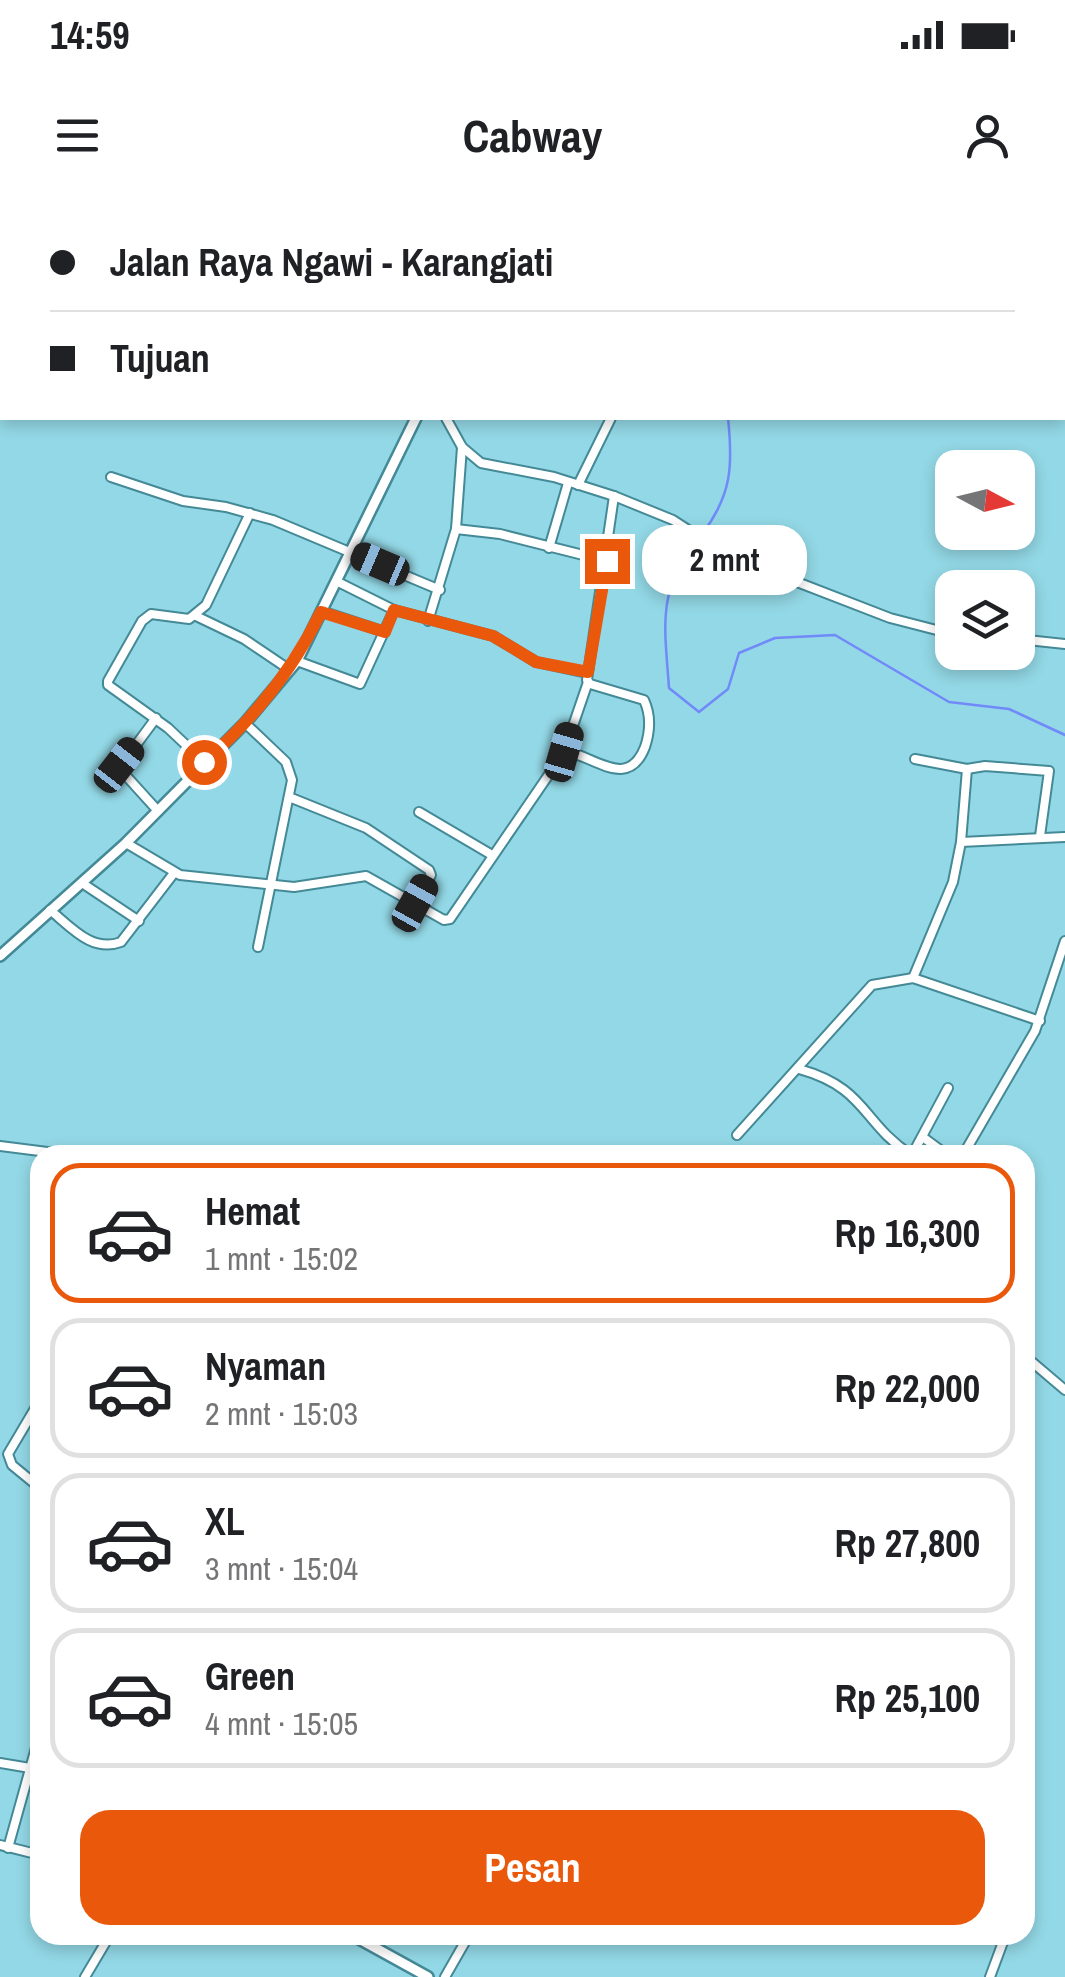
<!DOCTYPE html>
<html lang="id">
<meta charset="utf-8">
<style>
body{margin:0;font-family:"Archivo Narrow",sans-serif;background:#f2f2f2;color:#202124;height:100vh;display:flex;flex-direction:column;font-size:38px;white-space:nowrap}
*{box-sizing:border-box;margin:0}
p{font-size:32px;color:#757577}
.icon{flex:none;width:55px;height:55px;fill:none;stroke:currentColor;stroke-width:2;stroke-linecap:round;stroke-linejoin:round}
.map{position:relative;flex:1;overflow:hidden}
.drawer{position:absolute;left:30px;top:945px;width:1005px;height:800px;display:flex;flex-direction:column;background:#fff;border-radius:30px;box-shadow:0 5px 15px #0003}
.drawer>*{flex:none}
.banner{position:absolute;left:0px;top:0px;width:1065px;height:220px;box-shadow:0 5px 15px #0003;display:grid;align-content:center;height:220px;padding:0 50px;background:#fff}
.needle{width:65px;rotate:97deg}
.tools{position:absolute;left:935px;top:250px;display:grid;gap:20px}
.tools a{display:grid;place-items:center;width:100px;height:100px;border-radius:20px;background:#fff;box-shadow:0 5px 15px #0003;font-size:50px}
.end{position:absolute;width:45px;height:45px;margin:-22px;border:12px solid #ea580c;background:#fff;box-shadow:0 0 0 5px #fff}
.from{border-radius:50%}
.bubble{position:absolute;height:70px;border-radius:30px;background:#fff;box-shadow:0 5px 15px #0003;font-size:32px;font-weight:700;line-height:70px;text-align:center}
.car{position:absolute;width:30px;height:60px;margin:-30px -15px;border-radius:12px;box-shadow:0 0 8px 2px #0007;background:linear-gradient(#222 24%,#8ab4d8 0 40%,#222 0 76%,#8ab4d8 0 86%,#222 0)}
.banner b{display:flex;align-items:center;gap:35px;height:95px;font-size:38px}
.banner b+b{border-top:2px solid #e0e0e0}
.banner i{width:25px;height:25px;background:#202124}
ul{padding:18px 0 0;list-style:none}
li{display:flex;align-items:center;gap:30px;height:140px;margin:0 20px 15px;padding:0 30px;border:5px solid #e0e0e0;border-radius:30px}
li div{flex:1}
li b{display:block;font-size:38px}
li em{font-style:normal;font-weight:700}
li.on{border-color:#ea580c}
li>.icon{width:90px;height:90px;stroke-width:1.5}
.action{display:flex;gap:20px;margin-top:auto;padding:20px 50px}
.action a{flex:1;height:115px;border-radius:30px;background:#ea580c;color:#fff;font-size:40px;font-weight:700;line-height:115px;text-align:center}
.status{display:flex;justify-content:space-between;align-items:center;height:70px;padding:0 50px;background:#fff;direction:ltr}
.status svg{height:28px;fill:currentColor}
header{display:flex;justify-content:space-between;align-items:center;height:130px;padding:0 50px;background:#fff;font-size:45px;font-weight:700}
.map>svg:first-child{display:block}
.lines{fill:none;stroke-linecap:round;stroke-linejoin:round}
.stream{stroke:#7189f9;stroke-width:2.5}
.minor-casing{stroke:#448996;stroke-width:12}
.tertiary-casing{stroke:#448996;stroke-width:14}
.minor{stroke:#fff;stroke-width:8}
.tertiary{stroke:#fff;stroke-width:9}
.route{stroke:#ea580c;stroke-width:12}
</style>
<div class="status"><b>14:59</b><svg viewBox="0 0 49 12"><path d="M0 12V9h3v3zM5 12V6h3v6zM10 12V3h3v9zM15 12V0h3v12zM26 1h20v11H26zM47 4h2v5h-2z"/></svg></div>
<header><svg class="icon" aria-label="menu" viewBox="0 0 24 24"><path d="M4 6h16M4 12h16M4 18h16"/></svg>Cabway<svg class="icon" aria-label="person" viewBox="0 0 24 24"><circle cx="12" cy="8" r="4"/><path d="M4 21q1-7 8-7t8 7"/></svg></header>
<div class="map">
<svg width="1065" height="1777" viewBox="0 0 1065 1777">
<rect width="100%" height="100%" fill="#93d8e6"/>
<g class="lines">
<g class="stream">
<polyline points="823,2 824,0"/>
<path d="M702,334C732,295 733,265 728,218"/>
<path d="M697,341C656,390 665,429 669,488L699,512L728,489L739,453L775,438L835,435L949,502L1009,509L1065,535"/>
</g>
<g class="minor-casing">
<g id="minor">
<polyline points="503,2 504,0"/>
<polyline points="542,2 544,0"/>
<polyline points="446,218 462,247 481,263 554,277 614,296 673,320 727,355 890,418 952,434"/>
<polyline points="111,277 183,301 226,307 273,320 440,390"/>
<polyline points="578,285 611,218"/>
<polyline points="456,329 500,334 607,361"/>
<polyline points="549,348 568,283"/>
<polyline points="336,381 394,410 493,436 536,462 587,473"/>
<polyline points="321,411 385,432"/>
<polyline points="196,416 244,439 290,470"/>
<polyline points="428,421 456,329 462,247"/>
<polyline points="1018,439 1065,444"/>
<polyline points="297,461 360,484 394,410"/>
<polyline points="156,518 119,568 158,611"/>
<polyline points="245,523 286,562 292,580 258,747"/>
<polyline points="564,552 588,482"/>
<polyline points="915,559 967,569"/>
<polyline points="204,562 168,528 108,485 108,481 142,421 151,414 189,419 206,405 250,313"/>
<polyline points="289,597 366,628 429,670 431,675 415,703"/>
<polyline points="419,612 492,655"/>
<polyline points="961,642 1065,637"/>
<path d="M126,643L180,675L294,687L366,676L444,720L450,719L565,551C594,556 628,591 645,547C650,532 651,515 644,500L590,484L587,480L614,296"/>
<polyline points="82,683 139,721"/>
<path d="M50,710C71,727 92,753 121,742L174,673"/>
<polyline points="913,778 953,682 961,642 967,569 985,566 1049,571 1040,636"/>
<path d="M799,869C867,888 861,922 911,955"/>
<polyline points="737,935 872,785 913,778 1040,821"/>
<polyline points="924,938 947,955"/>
<polyline points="0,946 71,955"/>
<polyline points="912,955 948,888"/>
<polyline points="963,955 1035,831 1065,741"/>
<polyline points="1025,1156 1065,1190"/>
<polyline points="40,1200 8,1254 12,1265 40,1288"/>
<polyline points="0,1563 30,1568"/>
<polyline points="0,1645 40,1655"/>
<polyline points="8,1648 40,1533"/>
<polyline points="85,1777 110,1735"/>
<polyline points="445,1777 469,1735"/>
<polyline points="990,1777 1003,1742"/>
</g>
</g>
<g class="tertiary-casing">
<g id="tertiary">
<polyline points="601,2 603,0"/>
<polyline points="0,756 126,643 245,523 297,461 416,218"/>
<polyline points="352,1735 428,1777"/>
</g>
</g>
<use href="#minor" class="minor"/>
<use href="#tertiary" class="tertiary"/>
</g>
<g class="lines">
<path class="route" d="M204,562C254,519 292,471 321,412L385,432L394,410L493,436L536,462L588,472L607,361"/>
</g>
</svg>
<div class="tools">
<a><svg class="needle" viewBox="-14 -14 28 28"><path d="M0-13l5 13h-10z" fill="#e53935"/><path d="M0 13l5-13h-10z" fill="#757577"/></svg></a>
<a><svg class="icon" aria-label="layers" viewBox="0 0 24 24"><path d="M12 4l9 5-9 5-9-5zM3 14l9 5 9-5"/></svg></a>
</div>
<i class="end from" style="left:204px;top:562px"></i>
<i class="end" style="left:607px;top:361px"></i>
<div class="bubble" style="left:642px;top:325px;width:165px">2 mnt</div>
<i class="car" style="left:380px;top:364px;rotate:293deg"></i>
<i class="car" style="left:564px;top:552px;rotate:16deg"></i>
<i class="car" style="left:119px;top:565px;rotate:38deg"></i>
<i class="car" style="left:415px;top:703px;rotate:29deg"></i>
<div class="banner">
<b><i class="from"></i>Jalan Raya Ngawi - Karangjati</b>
<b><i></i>Tujuan</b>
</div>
<section class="drawer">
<ul>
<li class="on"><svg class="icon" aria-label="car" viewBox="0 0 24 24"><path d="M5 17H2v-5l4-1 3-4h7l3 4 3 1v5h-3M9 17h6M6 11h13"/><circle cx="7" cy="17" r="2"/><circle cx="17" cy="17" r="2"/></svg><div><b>Hemat</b><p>1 mnt · 15:02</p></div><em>Rp 16,300</em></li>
<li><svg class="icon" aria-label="car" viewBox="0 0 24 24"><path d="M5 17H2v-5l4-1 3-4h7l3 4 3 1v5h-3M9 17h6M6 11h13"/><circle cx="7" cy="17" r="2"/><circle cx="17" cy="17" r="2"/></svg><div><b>Nyaman</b><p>2 mnt · 15:03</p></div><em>Rp 22,000</em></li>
<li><svg class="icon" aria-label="car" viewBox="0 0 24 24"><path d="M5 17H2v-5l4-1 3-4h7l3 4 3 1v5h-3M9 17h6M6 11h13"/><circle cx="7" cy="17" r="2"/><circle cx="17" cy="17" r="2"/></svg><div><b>XL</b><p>3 mnt · 15:04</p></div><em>Rp 27,800</em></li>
<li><svg class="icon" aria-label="car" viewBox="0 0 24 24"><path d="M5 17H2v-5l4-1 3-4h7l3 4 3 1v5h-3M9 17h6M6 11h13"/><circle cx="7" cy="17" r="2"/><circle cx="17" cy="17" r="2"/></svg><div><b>Green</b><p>4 mnt · 15:05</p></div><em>Rp 25,100</em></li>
</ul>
<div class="action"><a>Pesan</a></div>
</section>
</div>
